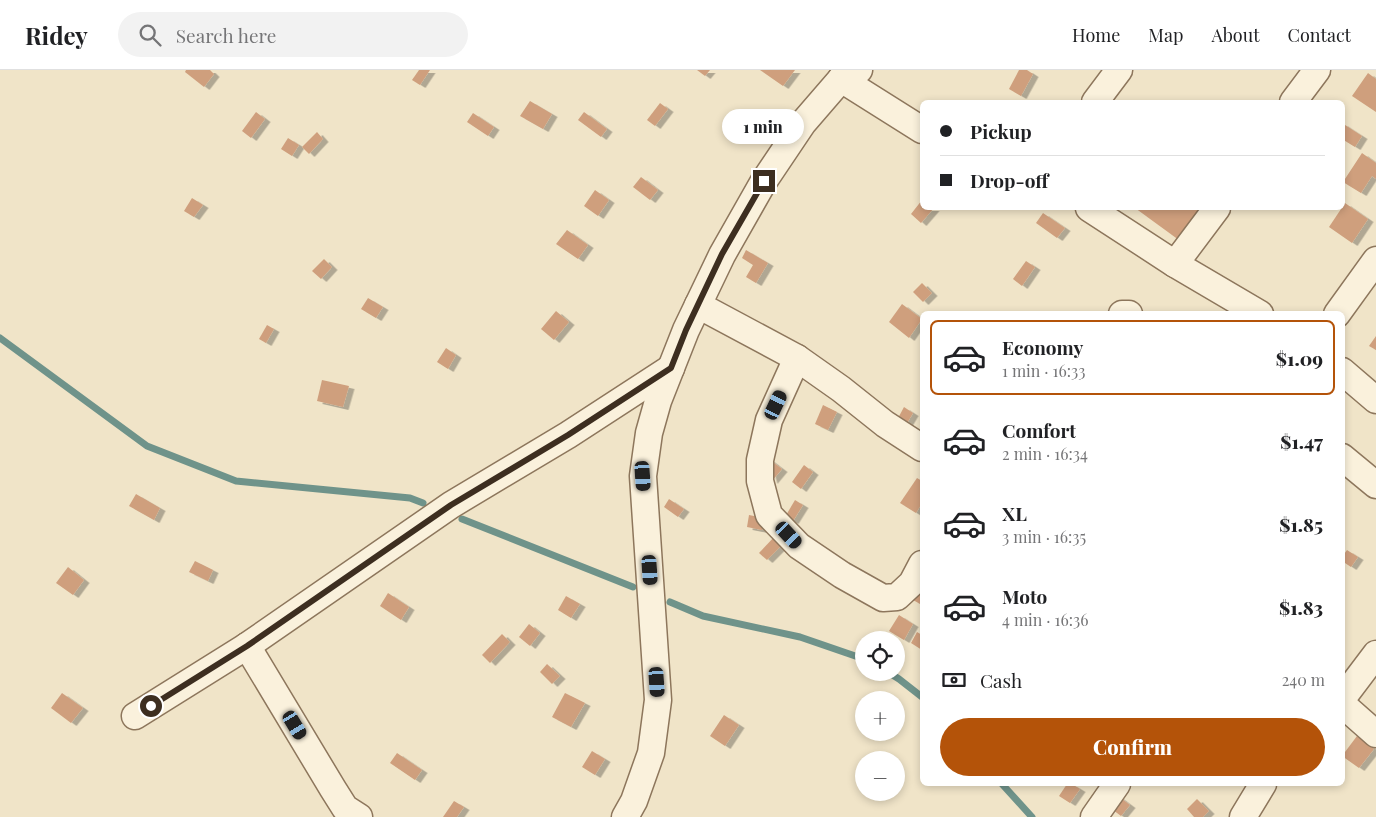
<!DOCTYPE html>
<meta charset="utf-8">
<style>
body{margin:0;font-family:"Playfair Display",serif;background:#f2f2f2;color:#202124;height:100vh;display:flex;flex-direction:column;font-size:19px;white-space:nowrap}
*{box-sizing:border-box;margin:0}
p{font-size:16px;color:#757577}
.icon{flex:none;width:28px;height:28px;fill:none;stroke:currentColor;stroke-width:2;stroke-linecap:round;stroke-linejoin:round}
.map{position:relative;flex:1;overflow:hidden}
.details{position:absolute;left:920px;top:241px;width:425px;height:475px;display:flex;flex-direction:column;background:#fff;border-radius:8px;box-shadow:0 2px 8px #0003}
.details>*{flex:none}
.top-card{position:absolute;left:920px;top:30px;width:425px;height:110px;border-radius:8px;box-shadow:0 2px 8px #0003;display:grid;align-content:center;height:110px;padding:0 20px;background:#fff}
.tools{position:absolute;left:855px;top:561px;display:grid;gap:10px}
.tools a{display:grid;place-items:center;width:50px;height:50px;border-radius:50%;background:#fff;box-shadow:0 2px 8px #0003;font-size:25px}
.end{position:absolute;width:22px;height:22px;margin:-11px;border:6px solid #3d2e20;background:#fff;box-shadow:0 0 0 2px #fff}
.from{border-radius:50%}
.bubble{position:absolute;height:35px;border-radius:18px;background:#fff;box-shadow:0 2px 8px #0003;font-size:16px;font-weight:800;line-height:35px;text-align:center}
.car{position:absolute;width:15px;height:30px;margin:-15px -8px;border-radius:6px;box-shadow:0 0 4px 1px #0007;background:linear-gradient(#222 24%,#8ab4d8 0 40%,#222 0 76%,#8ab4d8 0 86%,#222 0)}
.top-card b{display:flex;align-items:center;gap:18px;height:48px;font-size:19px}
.top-card b+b{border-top:1px solid #e0e0e0}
.top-card i{width:12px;height:12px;background:#202124}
ul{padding:9px 0 0;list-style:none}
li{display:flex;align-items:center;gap:15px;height:75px;margin:0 10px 8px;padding:0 10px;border:2px solid transparent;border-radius:8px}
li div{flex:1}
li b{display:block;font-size:19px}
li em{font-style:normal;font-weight:800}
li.selected{border-color:#b45309}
li>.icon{width:45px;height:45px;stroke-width:1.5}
.pay{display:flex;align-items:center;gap:12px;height:55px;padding:0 20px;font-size:19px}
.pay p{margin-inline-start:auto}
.cta{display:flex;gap:10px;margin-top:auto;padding:10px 20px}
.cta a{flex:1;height:58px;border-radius:30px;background:#b45309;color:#fff;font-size:20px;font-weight:800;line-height:58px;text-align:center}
header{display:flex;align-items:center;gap:30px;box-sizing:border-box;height:70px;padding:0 25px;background:#fff;border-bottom:1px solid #e0e0e0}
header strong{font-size:24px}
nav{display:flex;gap:28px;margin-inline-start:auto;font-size:18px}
.search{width:350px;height:45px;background:#f2f2f2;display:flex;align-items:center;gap:12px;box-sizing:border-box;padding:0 18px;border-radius:28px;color:#757577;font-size:19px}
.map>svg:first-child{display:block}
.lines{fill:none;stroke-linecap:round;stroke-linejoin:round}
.stream{stroke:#6f938a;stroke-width:7}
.building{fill:#cf9f7d;filter:url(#shadow)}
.street-casing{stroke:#8d765c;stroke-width:29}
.street{stroke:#faf1dc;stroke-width:26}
.route{stroke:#3d2e20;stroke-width:6}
</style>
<header>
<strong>Ridey</strong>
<div class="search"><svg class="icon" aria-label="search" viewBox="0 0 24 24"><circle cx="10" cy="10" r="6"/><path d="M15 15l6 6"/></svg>Search here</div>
<nav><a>Home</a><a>Map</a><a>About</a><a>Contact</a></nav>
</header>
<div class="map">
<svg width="1376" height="747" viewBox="0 0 1376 747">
<defs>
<filter id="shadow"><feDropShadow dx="5.5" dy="3" stdDeviation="0" flood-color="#0004"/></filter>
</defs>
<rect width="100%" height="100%" fill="#f0e4c8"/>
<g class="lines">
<g class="stream">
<polyline points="0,268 147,376 236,411 410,428 423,433"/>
<polyline points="462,449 633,517"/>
<polyline points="670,532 703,546 800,567 864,589"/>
<polyline points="888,602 899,609 922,627"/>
<polyline points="1002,714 1032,747"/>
</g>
</g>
<g class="building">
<polygon points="186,0 210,0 214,4 204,17 185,2"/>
<polygon points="419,0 430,0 420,15 412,10"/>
<polygon points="697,0 710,0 705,6"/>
<polygon points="760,0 795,0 783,16"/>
<polygon points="1019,0 1027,0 1033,4 1021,26 1009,19"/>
<polygon points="1368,3 1376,9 1376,42 1352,26"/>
<polygon points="530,31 552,44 543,59 520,46"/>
<polygon points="660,33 668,39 655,56 647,50"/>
<polygon points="256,42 265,49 251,68 242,61"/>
<polygon points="584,42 607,59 601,67 578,50"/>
<polygon points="473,43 494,57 488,66 467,52"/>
<polygon points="1342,53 1362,66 1355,77 1342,69"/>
<polygon points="317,62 323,69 309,84 302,77"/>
<polygon points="288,68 299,75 292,86 281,79"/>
<polygon points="1362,83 1376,93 1376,109 1372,106 1361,123 1343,112"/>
<polygon points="641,107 658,120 650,130 633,117"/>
<polygon points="595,120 609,130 598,146 584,136"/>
<polygon points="192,128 203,135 194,147 184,141"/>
<polygon points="922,130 922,138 934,138 921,153 911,144"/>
<polygon points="1345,133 1368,149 1352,173 1329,157"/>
<polygon points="1135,138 1204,138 1183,173"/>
<polygon points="1043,143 1065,158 1057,168 1036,153"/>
<polygon points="567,160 588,175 578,189 556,174"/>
<polygon points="746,180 768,193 756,213 746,207 753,195 742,188"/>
<polygon points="324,189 332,197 321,209 312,201"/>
<polygon points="1026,191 1035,197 1022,216 1013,209"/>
<polygon points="922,213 932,223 923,232 913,222"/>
<polygon points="368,228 383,237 376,248 361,239"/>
<polygon points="902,234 922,249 909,268 889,252"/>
<polygon points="556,241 569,252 554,270 541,259"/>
<polygon points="267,255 274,259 266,273 259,269"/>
<polygon points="1376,266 1376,280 1369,276"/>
<polygon points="446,278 456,285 448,299 437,292"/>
<polygon points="322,310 349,316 343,337 317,331"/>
<polygon points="823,335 837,342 828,360 815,354"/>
<polygon points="904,337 913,343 906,355 897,350"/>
<polygon points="765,386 782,399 772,411"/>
<polygon points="804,395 813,402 801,419 792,412"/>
<polygon points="917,408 922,411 922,433 916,443 900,433"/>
<polygon points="136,424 160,438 154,450 129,436"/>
<polygon points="669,429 684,439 678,447 664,437"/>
<polygon points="795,430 803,435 793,451 785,447"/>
<polygon points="749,445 764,448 762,460 747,457"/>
<polygon points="775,466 783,474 767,490 759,483"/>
<polygon points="1347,480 1358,487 1351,497 1342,491 1342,487"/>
<polygon points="195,491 213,500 208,511 189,502"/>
<polygon points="68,497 84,510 73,525 56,513"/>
<polygon points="920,518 922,520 922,535 913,530"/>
<polygon points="388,523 409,537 401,550 380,536"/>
<polygon points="566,526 580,534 571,548 558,540"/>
<polygon points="899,545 913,554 904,570 889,561"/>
<polygon points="529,554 540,563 530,576 519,567"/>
<polygon points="917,562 922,565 922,580 911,573"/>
<polygon points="502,564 510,572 490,593 482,585"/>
<polygon points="547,594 560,606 552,614 540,602"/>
<polygon points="62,623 83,638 71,653 51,638"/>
<polygon points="565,623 585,633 571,657 552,647"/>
<polygon points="724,645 739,655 725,676 710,666"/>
<polygon points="1357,666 1374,679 1359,698 1342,686"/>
<polygon points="592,681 605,689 595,705 582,697"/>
<polygon points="397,683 422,700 415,710 390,693"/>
<polygon points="1067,714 1072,714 1080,719 1070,733 1059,726"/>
<polygon points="1118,726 1130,735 1121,746 1109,737"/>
<polygon points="1197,729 1209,741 1203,747 1194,747 1187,739"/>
<polygon points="454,731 464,737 457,747 443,747"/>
</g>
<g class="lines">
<g class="street-casing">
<g id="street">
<polyline points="841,9 922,60"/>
<polyline points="1095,32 1119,0"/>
<polyline points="1293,32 1317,0"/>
<polyline points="1089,138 1175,194 1260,244"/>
<polyline points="1175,194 1217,138"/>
<polyline points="698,235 797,288 841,319 885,354 922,378"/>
<polyline points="1122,244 1129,244"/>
<polyline points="1337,244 1376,190"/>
<polyline points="797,288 769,350 760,390 760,411 769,445 799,476 842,505 883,528 897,527 912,513 922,494"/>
<polyline points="1342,301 1376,330"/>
<polyline points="1342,387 1376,415"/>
<polyline points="247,576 333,719 345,738 359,747"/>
<polyline points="1342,629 1376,584"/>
<polyline points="1342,634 1376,664"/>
<polyline points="135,646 247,576 451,435 568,365 671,298"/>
<polyline points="625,747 634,731 651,683 658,630 643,406 649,363 658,331 686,260 722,185 764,111 803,53 841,9 859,0"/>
<polyline points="1094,747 1117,714"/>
<polyline points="1243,747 1263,714"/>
</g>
</g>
<use href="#street" class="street"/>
</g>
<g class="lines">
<polyline class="route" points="151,636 247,576 451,435 568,365 671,298 686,260 722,184 764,111"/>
</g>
</svg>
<div class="tools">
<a><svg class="icon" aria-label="locate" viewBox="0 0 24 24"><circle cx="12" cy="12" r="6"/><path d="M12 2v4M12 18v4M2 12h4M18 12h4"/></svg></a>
<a>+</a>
<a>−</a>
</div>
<i class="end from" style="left:151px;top:636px"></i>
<i class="end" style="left:764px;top:111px"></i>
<div class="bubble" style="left:722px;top:39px;width:82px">1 min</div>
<i class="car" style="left:776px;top:335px;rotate:25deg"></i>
<i class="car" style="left:643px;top:406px;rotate:176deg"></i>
<i class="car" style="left:789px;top:465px;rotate:137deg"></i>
<i class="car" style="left:650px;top:500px;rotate:176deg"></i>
<i class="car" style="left:657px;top:612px;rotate:176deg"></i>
<i class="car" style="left:295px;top:655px;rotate:149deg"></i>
<div class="top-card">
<b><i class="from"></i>Pickup</b>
<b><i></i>Drop-off</b>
</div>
<section class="details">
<ul>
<li class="selected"><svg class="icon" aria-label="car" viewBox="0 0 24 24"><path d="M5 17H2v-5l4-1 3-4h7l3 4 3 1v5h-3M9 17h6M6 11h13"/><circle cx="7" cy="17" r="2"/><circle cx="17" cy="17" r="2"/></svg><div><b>Economy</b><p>1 min · 16:33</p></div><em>$1.09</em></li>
<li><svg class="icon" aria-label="car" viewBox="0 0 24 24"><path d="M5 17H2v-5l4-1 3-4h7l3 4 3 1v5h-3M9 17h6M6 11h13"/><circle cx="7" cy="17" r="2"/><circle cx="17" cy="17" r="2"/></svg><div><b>Comfort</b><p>2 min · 16:34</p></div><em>$1.47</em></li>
<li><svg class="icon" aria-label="car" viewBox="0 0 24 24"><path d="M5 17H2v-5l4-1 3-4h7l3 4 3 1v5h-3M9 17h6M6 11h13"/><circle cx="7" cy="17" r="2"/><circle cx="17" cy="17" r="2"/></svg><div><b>XL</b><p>3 min · 16:35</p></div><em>$1.85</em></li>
<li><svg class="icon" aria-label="car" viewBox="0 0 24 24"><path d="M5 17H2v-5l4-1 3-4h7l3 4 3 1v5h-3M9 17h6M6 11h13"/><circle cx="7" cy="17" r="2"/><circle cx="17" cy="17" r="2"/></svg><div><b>Moto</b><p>4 min · 16:36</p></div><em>$1.83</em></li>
</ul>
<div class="pay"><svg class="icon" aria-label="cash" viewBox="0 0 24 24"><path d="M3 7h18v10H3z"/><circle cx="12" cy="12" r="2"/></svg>Cash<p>240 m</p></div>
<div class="cta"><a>Confirm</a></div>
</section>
</div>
